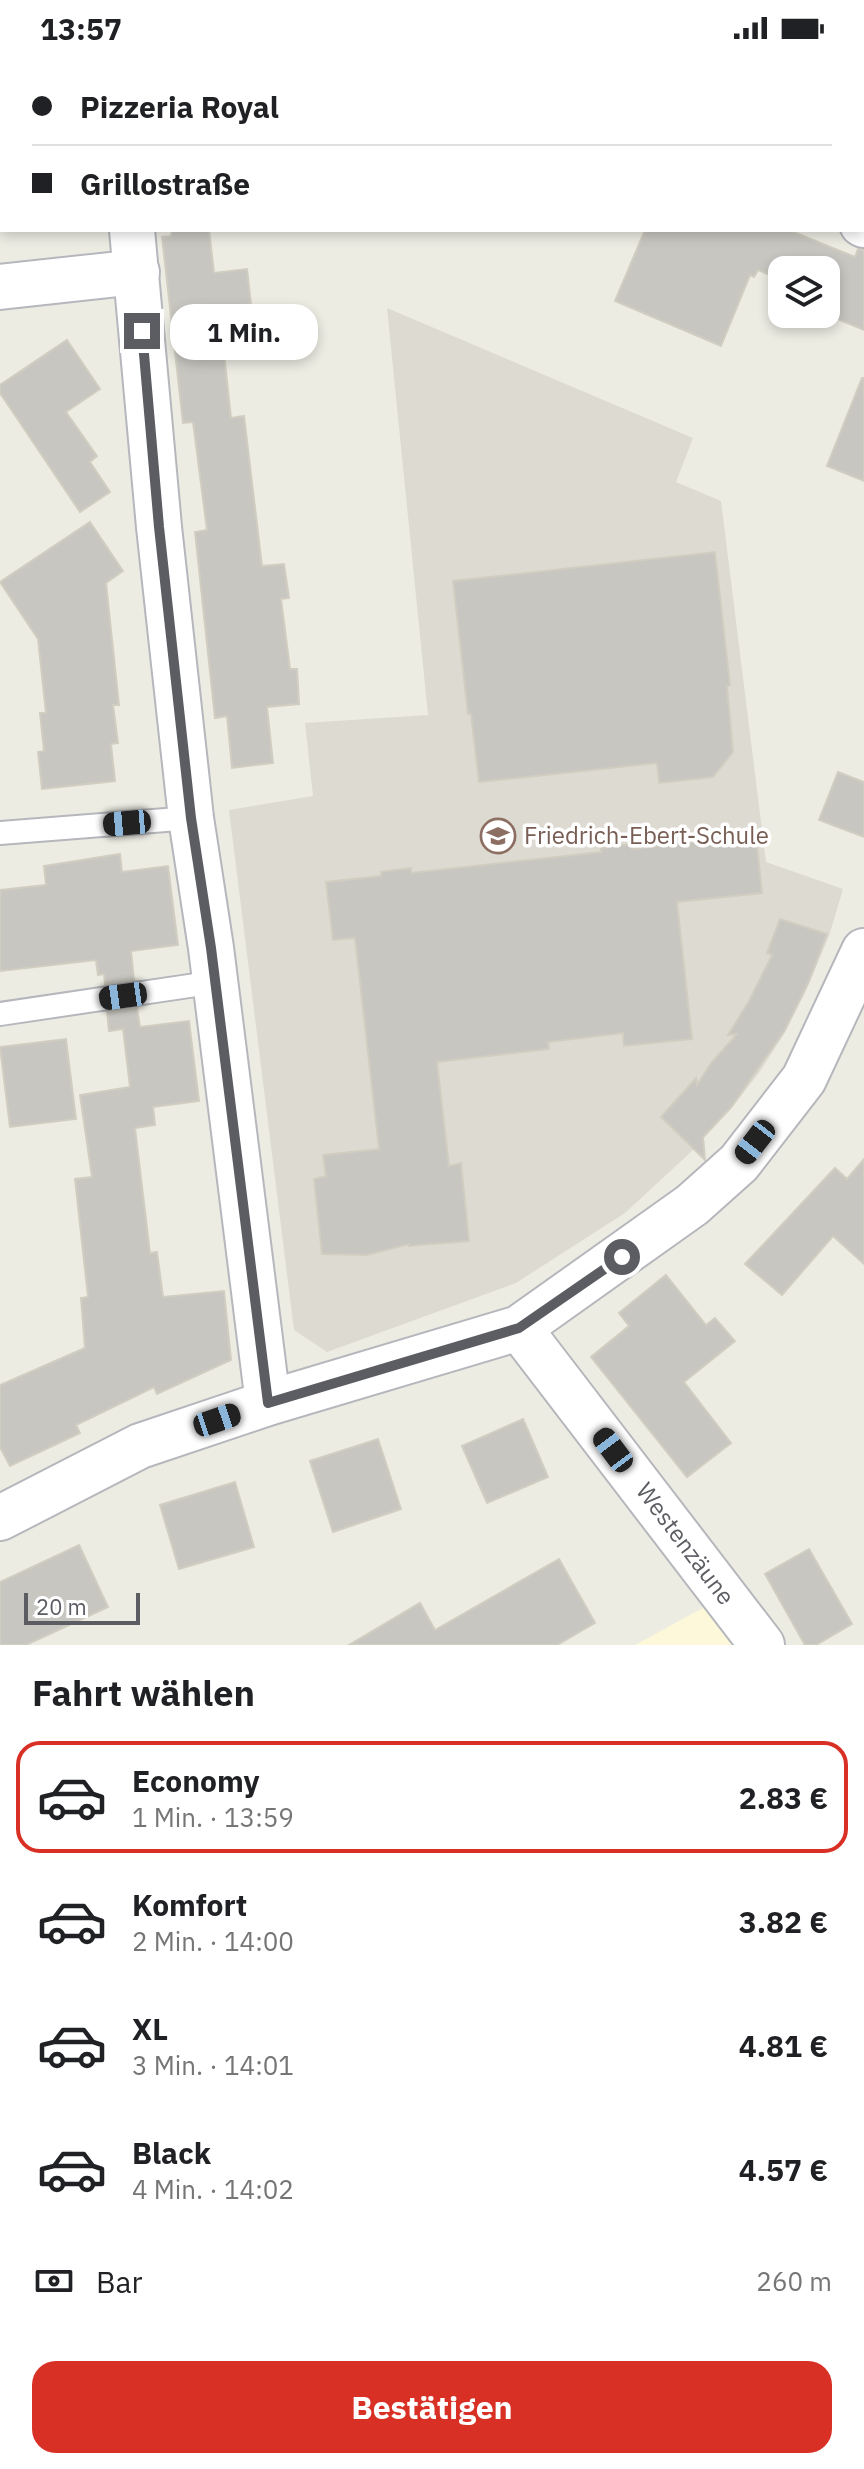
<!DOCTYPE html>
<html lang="de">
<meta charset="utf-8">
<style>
body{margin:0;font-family:"IBM Plex Sans",sans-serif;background:#f2f2f2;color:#202124;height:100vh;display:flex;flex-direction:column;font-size:30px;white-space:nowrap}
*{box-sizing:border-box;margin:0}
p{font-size:26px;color:#757577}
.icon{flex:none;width:44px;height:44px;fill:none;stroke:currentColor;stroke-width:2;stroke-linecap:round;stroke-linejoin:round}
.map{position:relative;height:1589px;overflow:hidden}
.side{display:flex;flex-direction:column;background:#fff;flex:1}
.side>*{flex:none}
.top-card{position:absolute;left:0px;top:0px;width:864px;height:176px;box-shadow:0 4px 12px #0003;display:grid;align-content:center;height:176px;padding:0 32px;background:#fff}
.tools{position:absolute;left:768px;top:200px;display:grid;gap:16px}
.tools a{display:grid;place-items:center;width:72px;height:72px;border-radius:16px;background:#fff;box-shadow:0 4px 12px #0003;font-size:40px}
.scale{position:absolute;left:24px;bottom:20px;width:116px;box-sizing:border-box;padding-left:8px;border:4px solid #5b5d63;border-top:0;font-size:22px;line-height:28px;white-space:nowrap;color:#5b5d63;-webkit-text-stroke:6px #fff;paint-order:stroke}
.end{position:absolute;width:36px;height:36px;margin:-18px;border:10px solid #5b5d63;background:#fff;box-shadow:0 0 0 4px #fff}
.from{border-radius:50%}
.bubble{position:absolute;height:56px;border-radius:24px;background:#fff;box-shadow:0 4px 12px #0003;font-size:26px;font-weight:700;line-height:56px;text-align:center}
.car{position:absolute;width:24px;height:48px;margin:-24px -12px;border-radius:10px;box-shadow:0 0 6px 2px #0007;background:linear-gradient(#222 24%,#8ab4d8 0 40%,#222 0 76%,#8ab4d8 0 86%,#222 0)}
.top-card b{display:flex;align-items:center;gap:28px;height:76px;font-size:30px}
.top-card b+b{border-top:2px solid #e0e0e0}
.top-card i{width:20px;height:20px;background:#202124}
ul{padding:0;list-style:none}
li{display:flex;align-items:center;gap:24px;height:112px;margin:0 16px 12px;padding:0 16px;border:4px solid transparent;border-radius:24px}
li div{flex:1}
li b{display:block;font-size:30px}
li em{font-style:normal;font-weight:700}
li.on{border-color:#d93025}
li>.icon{width:72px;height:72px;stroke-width:1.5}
h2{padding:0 32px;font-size:36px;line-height:96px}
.pay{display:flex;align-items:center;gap:20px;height:88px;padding:0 32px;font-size:30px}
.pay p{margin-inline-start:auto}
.action{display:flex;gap:16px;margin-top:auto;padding:16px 32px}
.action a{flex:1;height:92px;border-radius:24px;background:#d93025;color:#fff;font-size:32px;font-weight:700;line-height:92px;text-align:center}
.status{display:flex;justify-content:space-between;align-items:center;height:56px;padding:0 40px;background:#fff;direction:ltr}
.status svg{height:22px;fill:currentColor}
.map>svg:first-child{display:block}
.commercial{fill:#fcf8d9}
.education{fill:#dddbd1}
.building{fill:#c8c6c0;stroke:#d1cec1;stroke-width:2}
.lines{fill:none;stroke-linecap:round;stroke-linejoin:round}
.service-casing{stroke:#b5b7bc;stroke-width:26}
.minor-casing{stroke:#b5b7bc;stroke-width:48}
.tertiary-casing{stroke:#b5b7bc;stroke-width:48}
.service{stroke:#fff;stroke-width:22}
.minor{stroke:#fff;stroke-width:44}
.tertiary{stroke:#fff;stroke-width:44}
.route{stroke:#5b5d63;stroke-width:10}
.labels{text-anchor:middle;stroke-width:7;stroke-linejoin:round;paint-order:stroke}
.education-label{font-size:24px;fill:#785e54;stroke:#fff;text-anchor:start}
.street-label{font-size:24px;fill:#5b5d63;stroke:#fff}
</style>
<div class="status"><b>13:57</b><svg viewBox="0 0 49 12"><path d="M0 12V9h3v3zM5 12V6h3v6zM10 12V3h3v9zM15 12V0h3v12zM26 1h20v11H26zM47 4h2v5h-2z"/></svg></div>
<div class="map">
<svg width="864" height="1589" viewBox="0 0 864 1589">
<rect width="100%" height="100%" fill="#edece3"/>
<polygon class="commercial" points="710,1548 735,1589 635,1589"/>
<polygon class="education" points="387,252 693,382 676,426 721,445 766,806 843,833 829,880 805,937 784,978 759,1017 730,1054 692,1095 625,1157 516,1227 327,1296 294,1274 229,754 313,740 305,667 428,659"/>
<g class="building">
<polygon points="172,174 209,174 214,217 247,213 251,248 219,251 231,362 244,360 262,510 284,508 289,542 281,543 290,613 297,613 299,648 267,651 273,707 232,712 227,660 215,662 195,476 207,474 193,366 183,367 162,181 171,180"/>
<polygon points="645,174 789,174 855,201 858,193 864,194 864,274 830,260 836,246 826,242 826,214 782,214 782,224 758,214 754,221 750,219 721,290 615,245"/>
<polygon points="67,284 100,333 66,356 97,400 90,406 110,436 80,456 0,337 0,329"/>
<polygon points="862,322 864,322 864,425 827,410"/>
<polygon points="90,466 123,515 106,527 119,649 113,649 118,687 111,688 115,725 42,733 38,696 44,695 40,657 46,657 38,583 0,526"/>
<polygon points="715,496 730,629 727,630 733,696 713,721 659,727 657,707 479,726 471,658 468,658 453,525"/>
<polygon points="838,716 864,726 864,781 819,764"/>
<polygon points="756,779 762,837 677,846 692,983 624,990 623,977 548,986 549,993 437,1006 449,1110 461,1107 469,1185 409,1190 409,1188 367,1199 322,1198 314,1123 326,1120 323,1099 379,1093 355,882 333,884 326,826 381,820 381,816 411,812 411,817 601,796 601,792 631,788 632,793"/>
<polygon points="120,798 122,816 168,810 178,889 131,895 134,924 105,928 104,918 98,919 96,904 0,915 0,834 46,829 44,810"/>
<polygon points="780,863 827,878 809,925 785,974 732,1050 703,1081 705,1104 661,1061 696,1022 697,1029 711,1007 737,978 728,979 749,945 772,899 767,897"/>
<polygon points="137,952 140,971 189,965 199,1045 153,1051 155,1069 135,1072 150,1197 157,1196 163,1241 224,1235 231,1304 157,1338 154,1331 76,1369 80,1377 10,1410 0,1391 0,1329 85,1292 81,1242 88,1241 75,1123 92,1121 80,1039 130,1031 123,973 109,975 107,956"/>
<polygon points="66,983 76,1063 10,1071 0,991"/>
<polygon points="864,1103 864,1208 833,1180 782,1239 745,1208 835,1112 847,1123"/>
<polygon points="666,1219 706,1269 715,1262 735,1285 684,1326 731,1387 687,1421 591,1301 629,1270 619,1257"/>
<polygon points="523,1363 548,1421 487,1447 462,1390"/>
<polygon points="378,1383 401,1453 333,1476 310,1405"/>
<polygon points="235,1426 254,1491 179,1513 160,1449"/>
<polygon points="79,1489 108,1551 26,1589 0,1589 0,1526"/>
<polygon points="809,1493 852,1568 816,1589 805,1589 765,1518"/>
<polygon points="559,1503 595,1567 557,1589 349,1589 420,1547 435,1574"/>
</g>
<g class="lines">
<g class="service-casing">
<g id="service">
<polyline points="0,777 191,762"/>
<polyline points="0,958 216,926"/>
</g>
</g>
<g class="minor-casing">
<g id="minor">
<polyline points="112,0 112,2"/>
<polyline points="487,0 492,2"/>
<polyline points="862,168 864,169"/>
<polyline points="132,174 159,471 191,762 211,892 268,1347"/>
<polyline points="0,231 137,216"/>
<polyline points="519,1272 762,1589"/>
</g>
</g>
<g class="tertiary-casing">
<polyline id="tertiary" points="0,1462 140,1390 268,1347 519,1272 692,1149 739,1107 804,1023 864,895"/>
</g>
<use href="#service" class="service"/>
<use href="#minor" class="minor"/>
<use href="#tertiary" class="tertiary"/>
</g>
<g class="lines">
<polyline class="route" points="142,275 159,471 191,762 211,892 268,1347 519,1272 622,1201"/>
</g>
<defs>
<g id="school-ring" transform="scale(1.8)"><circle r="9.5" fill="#fff" stroke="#8d6e63" stroke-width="1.5"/><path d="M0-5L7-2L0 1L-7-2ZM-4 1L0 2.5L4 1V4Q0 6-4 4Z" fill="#8d6e63"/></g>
</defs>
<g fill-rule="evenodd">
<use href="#school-ring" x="498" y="780"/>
</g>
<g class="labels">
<g class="education-label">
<text x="524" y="788">Friedrich-Ebert-Schule</text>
</g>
<g class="street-label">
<text transform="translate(685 1488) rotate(53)" y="8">Westenzäune</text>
</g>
</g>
</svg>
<div class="tools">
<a><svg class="icon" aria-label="layers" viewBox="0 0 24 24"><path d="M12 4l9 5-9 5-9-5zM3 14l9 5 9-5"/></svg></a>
</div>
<div class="scale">20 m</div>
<i class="end from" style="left:622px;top:1201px"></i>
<i class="end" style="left:142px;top:275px"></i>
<div class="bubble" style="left:170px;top:248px;width:148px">1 Min.</div>
<i class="car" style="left:127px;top:767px;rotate:265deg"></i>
<i class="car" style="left:123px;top:940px;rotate:262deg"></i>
<i class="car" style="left:755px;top:1086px;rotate:218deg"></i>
<i class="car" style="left:217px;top:1364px;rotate:71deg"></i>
<i class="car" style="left:613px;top:1394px;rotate:323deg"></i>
<div class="top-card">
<b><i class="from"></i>Pizzeria Royal</b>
<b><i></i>Grillostraße</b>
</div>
</div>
<section class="side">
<h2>Fahrt wählen</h2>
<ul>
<li class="on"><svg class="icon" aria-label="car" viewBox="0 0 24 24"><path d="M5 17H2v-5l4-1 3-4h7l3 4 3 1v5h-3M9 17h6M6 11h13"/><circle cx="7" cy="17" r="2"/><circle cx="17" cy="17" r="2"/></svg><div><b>Economy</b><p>1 Min. · 13:59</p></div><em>2.83 €</em></li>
<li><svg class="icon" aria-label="car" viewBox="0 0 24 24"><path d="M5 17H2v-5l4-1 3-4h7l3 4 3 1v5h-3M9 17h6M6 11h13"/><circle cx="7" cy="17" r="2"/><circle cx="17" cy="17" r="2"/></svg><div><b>Komfort</b><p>2 Min. · 14:00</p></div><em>3.82 €</em></li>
<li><svg class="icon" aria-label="car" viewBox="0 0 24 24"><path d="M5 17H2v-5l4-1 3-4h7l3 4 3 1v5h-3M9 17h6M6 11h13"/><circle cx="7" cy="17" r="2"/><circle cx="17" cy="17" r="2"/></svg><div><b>XL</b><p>3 Min. · 14:01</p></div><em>4.81 €</em></li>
<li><svg class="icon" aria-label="car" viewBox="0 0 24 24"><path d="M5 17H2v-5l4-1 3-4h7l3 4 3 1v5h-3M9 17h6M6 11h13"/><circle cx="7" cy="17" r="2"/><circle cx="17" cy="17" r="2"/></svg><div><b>Black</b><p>4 Min. · 14:02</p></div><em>4.57 €</em></li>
</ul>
<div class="pay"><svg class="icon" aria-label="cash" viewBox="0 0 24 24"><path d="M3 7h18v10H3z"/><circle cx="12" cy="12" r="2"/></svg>Bar<p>260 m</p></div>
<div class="action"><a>Bestätigen</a></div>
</section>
